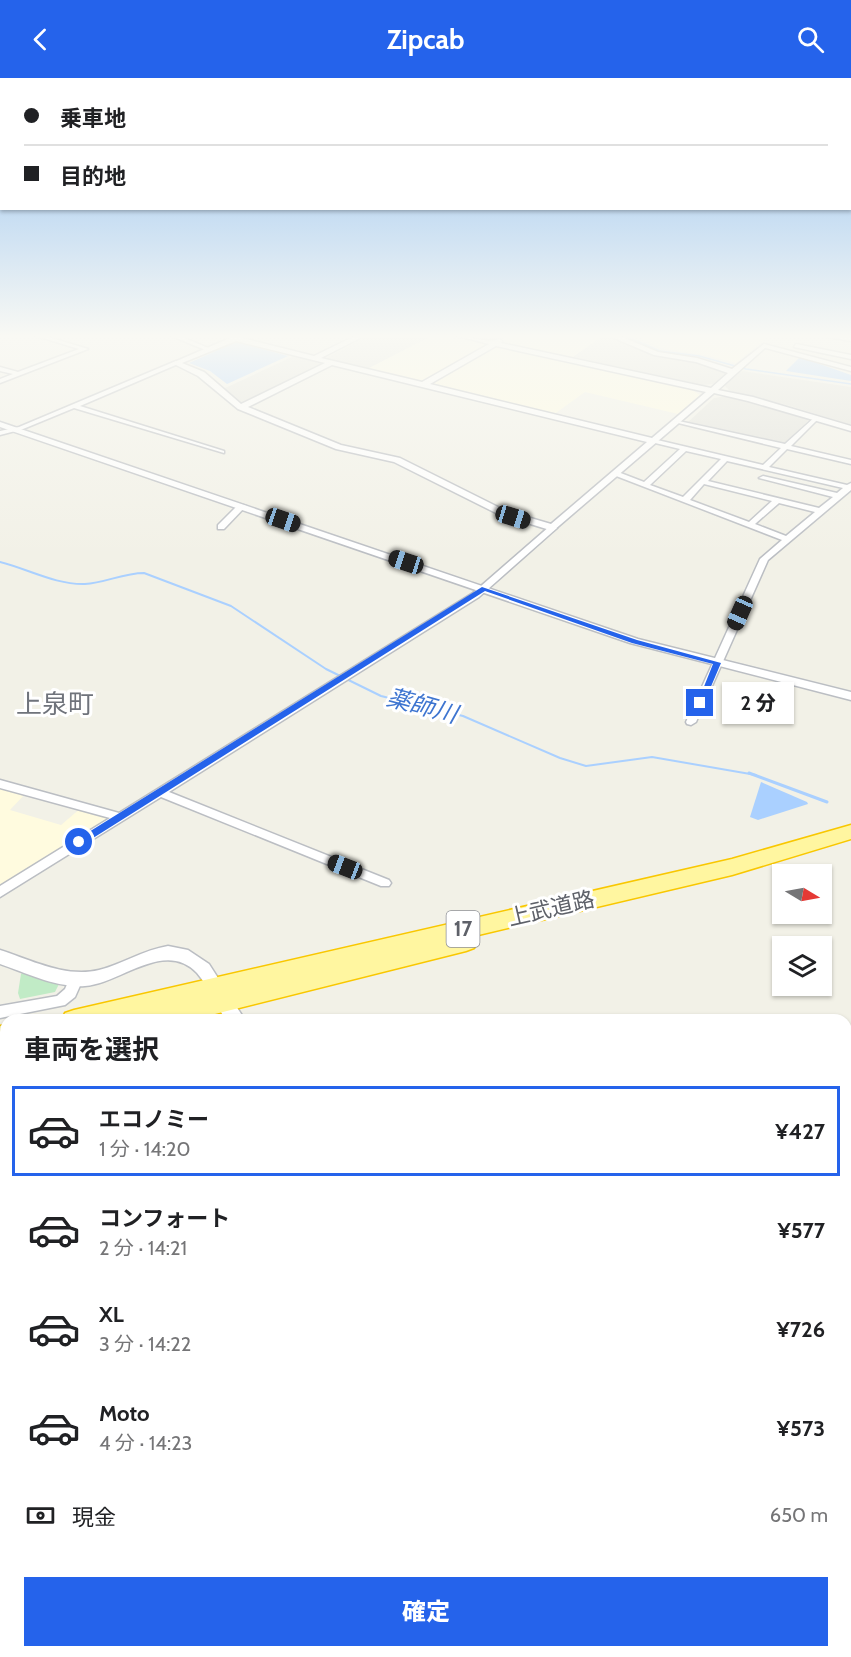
<!DOCTYPE html>
<html lang="ja">
<meta charset="utf-8">
<style>
body{margin:0;font-family:Cabin,"Noto Sans JP",sans-serif;background:#f6f6f6;color:#202124;height:100vh;display:flex;flex-direction:column;font-size:22px;white-space:nowrap}
*{box-sizing:border-box;margin:0}
p{font-size:20px;color:#757577}
.icon{flex:none;width:33px;height:33px;fill:none;stroke:currentColor;stroke-width:2;stroke-linecap:round;stroke-linejoin:round}
.map{position:relative;flex:1;overflow:hidden}
.side{position:absolute;left:0px;top:936px;width:852px;height:644px;display:flex;flex-direction:column;background:#fff;border-radius:18px 18px 0 0;box-shadow:0 2px 4px #0004}
.side>*{flex:none}
.banner{position:absolute;left:0px;top:0px;width:852px;height:132px;box-shadow:0 2px 4px #0004;display:grid;align-content:center;height:132px;padding:0 24px;background:#fff}
.needle{width:39px;rotate:100deg}
.controls{position:absolute;left:772px;top:786px;display:grid;gap:12px}
.controls a{display:grid;place-items:center;width:60px;height:60px;border-radius:0px;background:#fff;box-shadow:0 2px 4px #0004;font-size:30px}
.end{position:absolute;width:27px;height:27px;margin:-14px;border:8px solid #2563eb;background:#fff;box-shadow:0 0 0 3px #fff}
.from{border-radius:50%}
.bubble{position:absolute;height:42px;border-radius:0px;background:#fff;box-shadow:0 2px 4px #0004;font-size:20px;font-weight:800;line-height:42px;text-align:center}
.car{position:absolute;width:18px;height:36px;margin:-18px -9px;border-radius:8px;box-shadow:0 0 4px 2px #0007;background:linear-gradient(#222 24%,#8ab4d8 0 40%,#222 0 76%,#8ab4d8 0 86%,#222 0)}
.banner b{display:flex;align-items:center;gap:21px;height:57px;font-size:22px}
.banner b+b{border-top:2px solid #e0e0e0}
.banner i{width:15px;height:15px;background:#202124}
ul{padding:0;list-style:none}
li{display:flex;align-items:center;gap:18px;height:90px;margin:0 12px 9px;padding:0 12px;border:3px solid transparent;border-radius:0px}
li div{flex:1}
li b{display:block;font-size:22px}
li em{font-style:normal;font-weight:800}
li.current{border-color:#2563eb}
li>.icon{width:54px;height:54px;stroke-width:1.5}
h2{padding:0 24px;font-size:27px;line-height:72px}
.pay{display:flex;align-items:center;gap:15px;height:66px;padding:0 24px;font-size:22px}
.pay p{margin-inline-start:auto}
.primary-button{display:flex;gap:12px;margin-top:auto;padding:12px 24px}
.primary-button a{flex:1;height:69px;border-radius:0px;background:#2563eb;color:#fff;font-size:24px;font-weight:800;line-height:69px;text-align:center}
header{display:flex;justify-content:space-between;align-items:center;height:78px;padding:0 24px;background:#2563eb;color:#fff;font-size:27px;font-weight:800}
.map>svg:first-child{display:block}
.commercial{fill:#fffbdf}
.industrial{fill:#e2e2db}
.green{fill:#c1ebc6}
.water{fill:#aad0ff}
.lines{fill:none;stroke-linecap:round;stroke-linejoin:round}
.stream-far2{stroke:#aad0ff;stroke-width:1.5}
.stream-far1{stroke:#aad0ff;stroke-width:2}
.stream{stroke:#aad0ff;stroke-width:3}
.canal{fill:#aad0ff;fill-rule:evenodd}
.minor-casing{stroke:#bbbec3;stroke-width:3}
.tertiary-casing{stroke:#bbbec3;stroke-width:3}
.trunk-casing{stroke:#f9c700;stroke-width:3}
.minor{fill:#fff;fill-rule:evenodd}
.tertiary{fill:#fff;fill-rule:evenodd}
.trunk{fill:#fff6a0;fill-rule:evenodd}
.route{fill:#2563eb}
.labels{text-anchor:middle;stroke-width:6;stroke-linejoin:round;paint-order:stroke}
.shield{fill:#fff;stroke:#8e9096;stroke-width:1.5}
.shield-label{font-size:21px;font-weight:bold;fill:#5e6169}
.street-label{font-size:22px;fill:#5e6169;stroke:#fff}
.water-label{font-size:24px;font-style:italic;fill:#3e75d0;stroke:#fff}
.quarter-label{font-size:26px;fill:#6f737b;stroke:#fff}
</style>
<header><svg class="icon" aria-label="back" viewBox="0 0 24 24"><path d="M15 5l-7 7 7 7"/></svg>Zipcab<svg class="icon" aria-label="search" viewBox="0 0 24 24"><circle cx="10" cy="10" r="6"/><path d="M15 15l6 6"/></svg></header>
<div class="map">
<svg width="851" height="1579" viewBox="0 0 851 1579">
<rect width="100%" height="100%" fill="#f2f1e7"/>
<g class="commercial">
<polygon points="433,257 485,266 487,269 424,304 367,291"/>
<polygon points="509,257 602,257 603,258 573,279 505,265 503,262"/>
<polygon points="635,257 770,257 736,285 709,278 660,270"/>
<polygon points="500,269 689,310 700,317 678,336 585,314 553,337 430,305 492,270"/>
<polygon points="3,708 27,714 10,732 61,747 82,729 115,737 0,809 0,710"/>
</g>
<g class="industrial">
<polygon points="370,257 433,257 367,291 324,281"/>
<polygon points="603,258 625,263 650,275 693,282 728,295 714,306 702,307 573,279"/>
<polygon points="294,278 323,286 244,325 239,325 223,311"/>
<polygon points="742,293 851,309 851,347 787,327 730,313 724,307"/>
<polygon points="728,318 780,332 809,342 785,365 780,366 687,345 714,320"/>
</g>
<polygon class="green" points="25,893 60,904 55,914 20,921 18,915 21,896"/>
<g class="water">
<polygon points="236,264 288,278 227,306 210,293 189,285"/>
<polygon points="800,279 851,297 851,303 786,293"/>
<polygon points="761,704 807,724 808,726 758,742 750,739"/>
</g>
<g class="lines">
<polyline class="stream-far2" points="623,257 660,273 699,278 746,291 851,306"/>
<path class="stream-far1" d="M0,484C28,491 56,507 85,506C105,505 123,495 144,495L231,528L326,591L381,618L463,638L560,680L586,688L652,679L756,697"/>
<polyline class="stream" points="749,695 827,724"/>
<g class="canal">
<polygon points="851,1312 851,1330 846,1331 846,1313"/>
<polygon points="254,1574 279,1574 277,1579 252,1579"/>
</g>
<g class="minor-casing">
<g id="minor">
<polygon points="33,257 42,257 88,271 0,305 0,301 13,296 0,293 0,289 18,294 79,271"/>
<polygon points="169,257 177,257 213,272 208,273"/>
<polygon points="826,257 851,259 851,263 828,259"/>
<polygon points="764,266 851,289 851,293 762,269"/>
<polygon points="796,266 851,277 851,281 794,269"/>
<polygon points="176,283 178,286 80,328 224,373 224,375 74,330 23,351 0,357 0,353 19,349"/>
<path d="M816,338L818,339V341L791,368L851,382V386L787,371L769,389L847,407L851,405V412L768,482L696,644L691,647L687,646L686,644L760,481L782,462L611,396L618,394L644,404L680,371L651,364L650,363L653,361L763,387L781,370L674,344V342L785,366ZM686,373L721,381L683,419L650,407ZM727,383L843,410L837,415L763,398L759,400L833,419L819,430L708,403ZM704,406L772,423L749,444L690,422ZM779,425L815,434L786,458L755,446Z"/>
<polygon points="239,426 246,428 224,451 218,451 218,447"/>
<polygon points="550,448 557,450 479,519 169,714 389,802 391,805 389,808 381,808 161,719 0,819 0,808 110,740 0,710 0,702 119,735 473,515"/>
<polygon points="76,895 81,897 83,901 75,919 65,927 0,940 0,928 57,918 65,911 71,897"/>
<polygon points="6,990 6,1004 0,1006 0,992"/>
<polygon points="0,1426 6,1428 6,1456 0,1454"/>
<polygon points="6,1465 6,1493 0,1495 0,1467"/>
<polygon points="143,1574 170,1574 172,1579 145,1579"/>
<polygon points="286,1574 310,1574 308,1579 284,1579"/>
</g>
</g>
<g class="tertiary-casing">
<g id="tertiary">
<path d="M237,257H247L242,260L314,278L357,257H366L321,280L422,304L489,266L454,257C467,257 487,266 499,261L502,263L501,265L711,310L728,295L696,284L654,277L607,257H617L658,274L697,280L732,291L764,266L766,269L718,312L753,319L851,348V353L748,323L714,315L553,453L498,436L394,384L336,371L238,331L198,298L172,285ZM236,263L325,285L241,326L204,294L182,285ZM496,268L706,314L652,360L430,306ZM332,287L647,364L551,446L504,432L400,380L341,367L248,329Z"/>
<polygon points="0,344 638,561 851,614 851,622 630,565 0,349"/>
<path d="M168,868L188,872L209,886L245,942H226C216,927 209,909 197,895C165,861 121,905 85,908C56,910 27,895 0,886V872C31,882 65,900 99,892C123,886 143,872 168,868Z"/>
<polygon points="846,1231 851,1233 851,1256 846,1254"/>
</g>
</g>
<g class="trunk-casing">
<g id="trunk">
<polygon points="851,747 851,761 732,797 474,858 477,864 474,870 466,873 191,942 137,942 139,937 118,942 62,942 65,935 74,932 732,781"/>
<polygon points="6,947 6,987 0,989 0,948"/>
</g>
</g>
<use href="#minor" class="minor"/>
<use href="#tertiary" class="tertiary"/>
<use href="#trunk" class="trunk"/>
</g>
<linearGradient id="sky" x2="0" y2="1"><stop stop-color="#8fbff1"/><stop offset="0.54" stop-color="#f9f9f4"/><stop offset="1" stop-color="#f9f9f4" stop-opacity="0"/></linearGradient>
<rect width="851" height="478" fill="url(#sky)"/>
<polygon class="route" points="482,509 637,562 721,585 704,625 697,626 713,586 632,565 485,513 82,767 76,767 76,762"/>
<g class="labels">
<rect class="shield" x="446.5" y="833" width="33" height="36" rx="4.5"/>
<g class="shield-label">
<text x="463" y="858">17</text>
</g>
<g class="street-label">
<text transform="translate(551 830) rotate(-13)" y="8">上武道路</text>
</g>
<g class="water-label">
<text transform="translate(422 628) rotate(15)" y="8">薬師川</text>
</g>
<g class="quarter-label">
<text x="55" y="635">上泉町</text>
</g>
</g>
</svg>
<div class="controls">
<a><svg class="needle" viewBox="-14 -14 28 28"><path d="M0-13l5 13h-10z" fill="#e53935"/><path d="M0 13l5-13h-10z" fill="#757577"/></svg></a>
<a><svg class="icon" aria-label="layers" viewBox="0 0 24 24"><path d="M12 4l9 5-9 5-9-5zM3 14l9 5 9-5"/></svg></a>
</div>
<i class="end from" style="left:79px;top:764px"></i>
<i class="end" style="left:700px;top:625px"></i>
<div class="bubble" style="left:722px;top:604px;width:72px">2 分</div>
<i class="car" style="left:513px;top:439px;rotate:107deg"></i>
<i class="car" style="left:283px;top:442px;rotate:109deg"></i>
<i class="car" style="left:406px;top:484px;rotate:288deg"></i>
<i class="car" style="left:740px;top:535px;rotate:204deg"></i>
<i class="car" style="left:345px;top:789px;rotate:291deg"></i>
<div class="banner">
<b><i class="from"></i>乗車地</b>
<b><i></i>目的地</b>
</div>
<section class="side">
<h2>車両を選択</h2>
<ul>
<li class="current"><svg class="icon" aria-label="car" viewBox="0 0 24 24"><path d="M5 17H2v-5l4-1 3-4h7l3 4 3 1v5h-3M9 17h6M6 11h13"/><circle cx="7" cy="17" r="2"/><circle cx="17" cy="17" r="2"/></svg><div><b>エコノミー</b><p>1 分 · 14:20</p></div><em>¥427</em></li>
<li><svg class="icon" aria-label="car" viewBox="0 0 24 24"><path d="M5 17H2v-5l4-1 3-4h7l3 4 3 1v5h-3M9 17h6M6 11h13"/><circle cx="7" cy="17" r="2"/><circle cx="17" cy="17" r="2"/></svg><div><b>コンフォート</b><p>2 分 · 14:21</p></div><em>¥577</em></li>
<li><svg class="icon" aria-label="car" viewBox="0 0 24 24"><path d="M5 17H2v-5l4-1 3-4h7l3 4 3 1v5h-3M9 17h6M6 11h13"/><circle cx="7" cy="17" r="2"/><circle cx="17" cy="17" r="2"/></svg><div><b>XL</b><p>3 分 · 14:22</p></div><em>¥726</em></li>
<li><svg class="icon" aria-label="car" viewBox="0 0 24 24"><path d="M5 17H2v-5l4-1 3-4h7l3 4 3 1v5h-3M9 17h6M6 11h13"/><circle cx="7" cy="17" r="2"/><circle cx="17" cy="17" r="2"/></svg><div><b>Moto</b><p>4 分 · 14:23</p></div><em>¥573</em></li>
</ul>
<div class="pay"><svg class="icon" aria-label="cash" viewBox="0 0 24 24"><path d="M3 7h18v10H3z"/><circle cx="12" cy="12" r="2"/></svg>現金<p>650 m</p></div>
<div class="primary-button"><a>確定</a></div>
</section>
</div>
